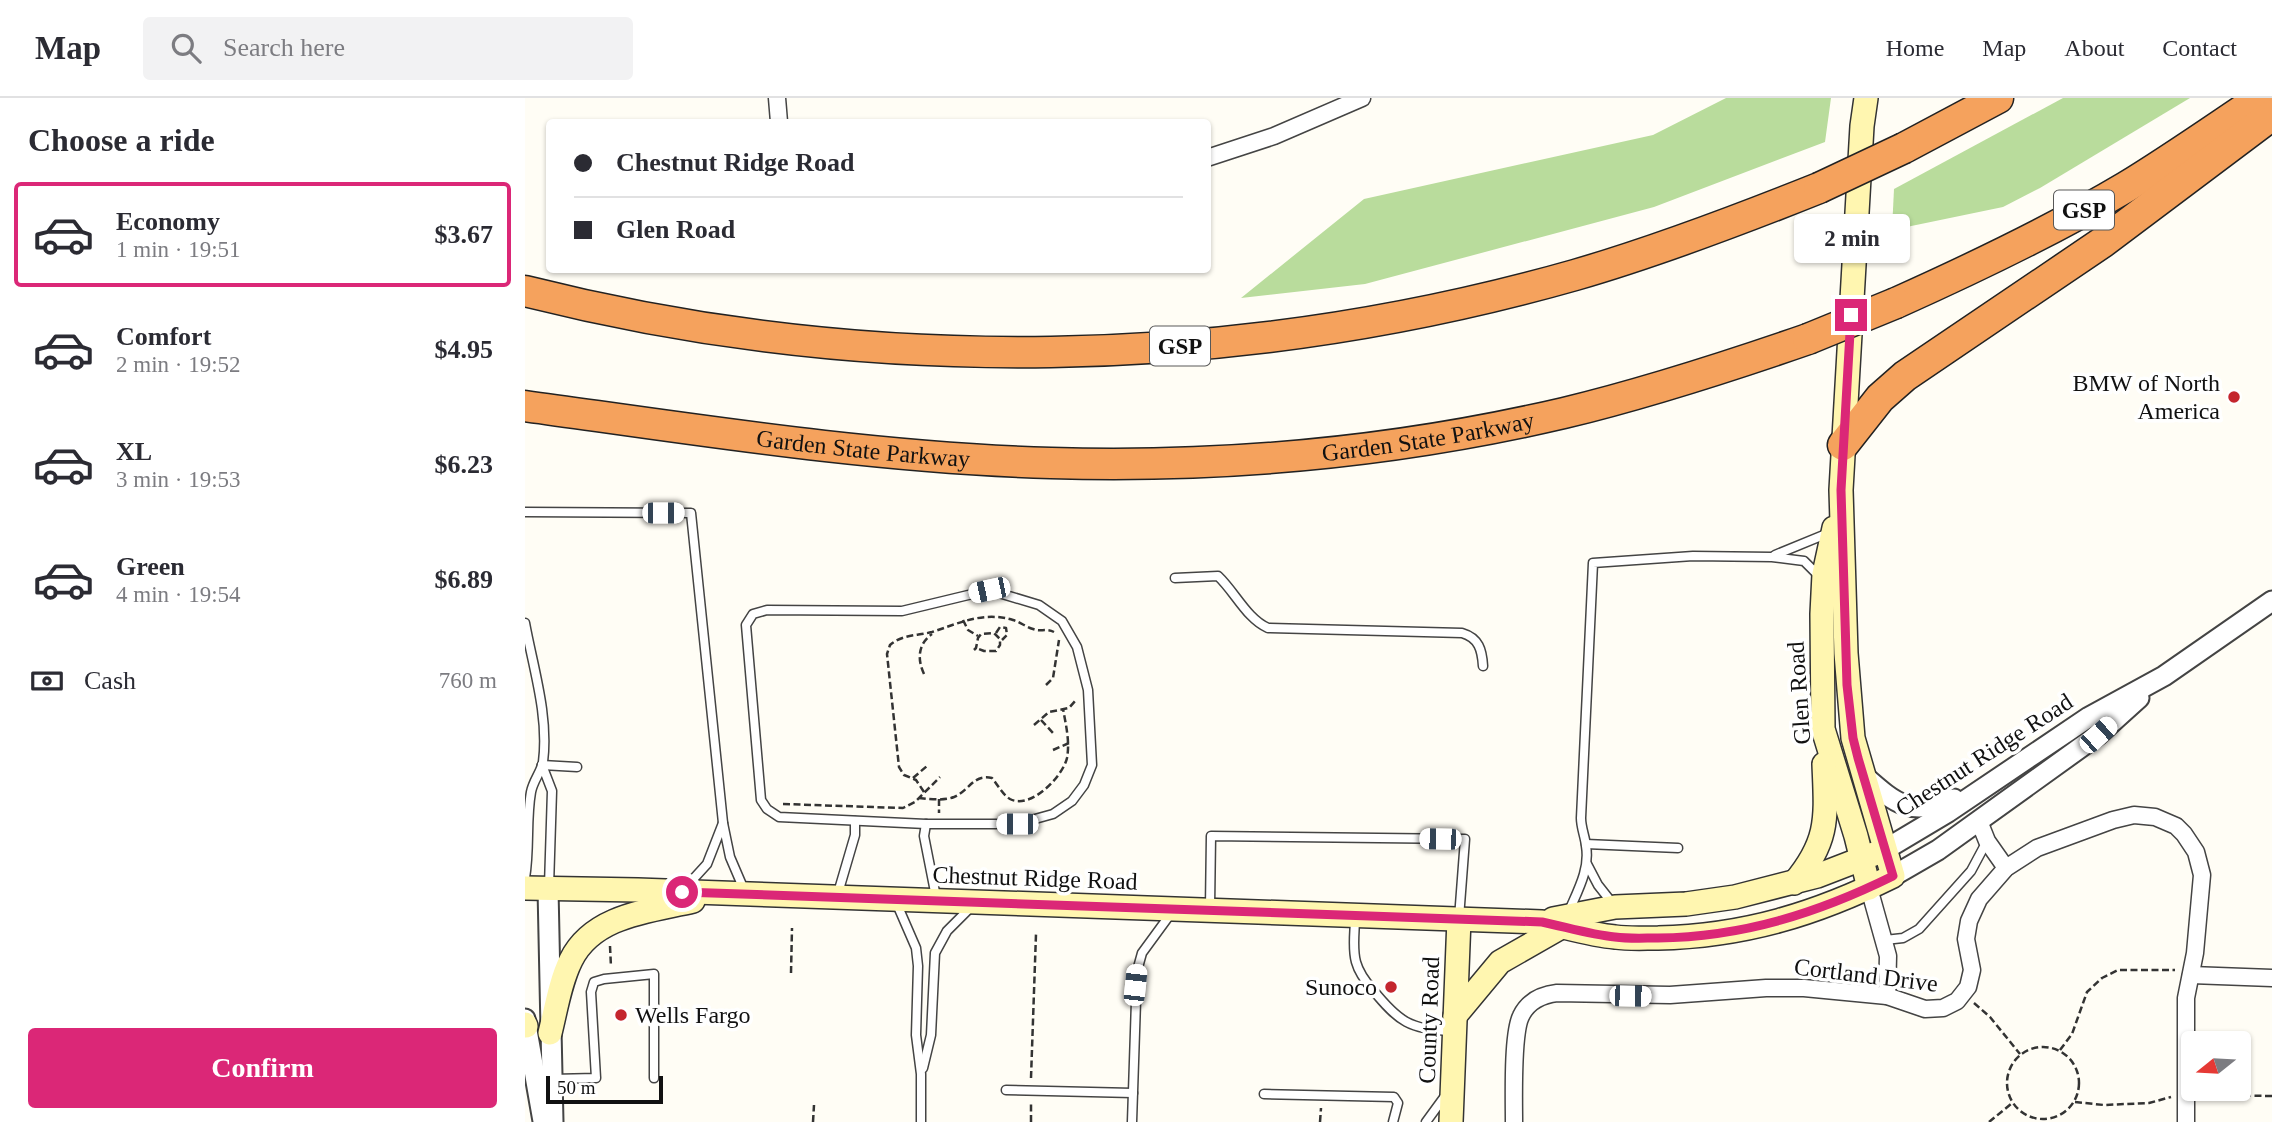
<!DOCTYPE html>
<meta charset="utf-8">
<style>
body{margin:0;font-family:Georgia,serif;background:#f2f2f3;color:#2b2b33;height:100vh;display:flex;flex-direction:column;font-size:26px;white-space:nowrap}
*{box-sizing:border-box;margin:0}
p{font-size:23px;color:#7c7c81}
.icon{flex:none;width:38px;height:38px;fill:none;stroke:currentColor;stroke-width:2;stroke-linecap:round;stroke-linejoin:round}
.map{position:relative;flex:1;overflow:hidden}
.sheet{display:flex;flex-direction:column;background:#fff;width:525px}
.sheet>*{flex:none}
.guide{position:absolute;left:21px;top:21px;width:665px;height:154px;border-radius:7px;box-shadow:0 2px 5px #0004;display:grid;align-content:center;height:154px;padding:0 28px;background:#fff}
.needle{width:46px;rotate:252deg}
.fabs{position:absolute;left:1656px;top:933px;display:grid;gap:14px}
.fabs a{display:grid;place-items:center;width:70px;height:70px;border-radius:7px;background:#fff;box-shadow:0 2px 5px #0004;font-size:35px}
.scale{position:absolute;left:21px;bottom:18px;width:117px;box-sizing:border-box;padding-left:7px;border:4px solid #111;border-top:0;font-size:19px;line-height:24px;white-space:nowrap;color:#111;-webkit-text-stroke:5px #fff;paint-order:stroke}
.end{position:absolute;width:32px;height:32px;margin:-16px;border:9px solid #db2777;background:#fff;box-shadow:0 0 0 4px #fff}
.from{border-radius:50%}
.bubble{position:absolute;height:49px;border-radius:7px;background:#fff;box-shadow:0 2px 5px #0004;font-size:23px;font-weight:600;line-height:49px;text-align:center}
.car{position:absolute;width:21px;height:42px;margin:-21px -10px;border-radius:9px;box-shadow:0 0 5px 2px #0007;background:linear-gradient(#fff 24%,#345 0 40%,#fff 0 76%,#345 0 86%,#fff 0)}
.guide b{display:flex;align-items:center;gap:24px;height:66px;font-size:26px}
.guide b+b{border-top:2px solid #e1e1e2}
.guide i{width:18px;height:18px;background:#2b2b33}
ul{padding:0;list-style:none}
li{display:flex;align-items:center;gap:21px;height:105px;margin:0 14px 10px;padding:0 14px;border:4px solid transparent;border-radius:7px}
li div{flex:1}
li b{display:block;font-size:26px}
li em{font-style:normal;font-weight:600}
li.active{border-color:#db2777}
li>.icon{width:63px;height:63px;stroke-width:1.5}
h2{padding:0 28px;font-size:32px;line-height:84px}
.pay{display:flex;align-items:center;gap:18px;height:77px;padding:0 28px;font-size:26px}
.pay p{margin-inline-start:auto}
.button{display:flex;gap:14px;margin-top:auto;padding:14px 28px}
.button a{flex:1;height:80px;border-radius:7px;background:#db2777;color:#fff;font-size:28px;font-weight:600;line-height:80px;text-align:center}
header{display:flex;align-items:center;gap:42px;box-sizing:border-box;height:98px;padding:0 35px;background:#fff;border-bottom:2px solid #e1e1e2}
header strong{font-size:33px}
nav{display:flex;gap:38px;margin-inline-start:auto;font-size:24px}
.search{width:490px;height:63px;background:#f2f2f3;display:flex;align-items:center;gap:18px;box-sizing:border-box;padding:0 24px;border-radius:7px;color:#7c7c81;font-size:26px}
main{display:flex;flex:1;min-height:0}
.map>svg:first-child{display:block}
.forest{fill:#b9dc9c}
.lines{fill:none;stroke-linecap:round;stroke-linejoin:round}
.service-casing{stroke:#444;stroke-width:11}
.minor-casing{stroke:#444;stroke-width:19}
.tertiary-casing{stroke:#444;stroke-width:23}
.secondary-casing{stroke:#333;stroke-width:26}
.motorway-casing{stroke:#222;stroke-width:33}
.path{stroke:#333;stroke-width:2.5;stroke-dasharray:7 3.5;stroke-linecap:butt}
.service{stroke:#fff;stroke-width:8}
.minor{stroke:#fff;stroke-width:16}
.tertiary{stroke:#fff;stroke-width:19}
.secondary{stroke:#fff6b0;stroke-width:23}
.motorway{stroke:#f5a25d;stroke-width:30}
.motorway-bridge-casing{stroke:#222;stroke-width:33;stroke-linecap:butt}
.motorway-bridge{stroke:#f5a25d;stroke-width:30}
.route{stroke:#db2777;stroke-width:9}
.poi-dot{fill:#c4262e;stroke:#fff;stroke-width:2.5}
.labels{text-anchor:middle;stroke-width:7;stroke-linejoin:round;paint-order:stroke}
.shield{fill:#fff;stroke:#585858;stroke-width:2}
.shield-label{font-size:23px;font-weight:bold;fill:#111}
.poi-label{font-size:24px;fill:#111;stroke:#fff;text-anchor:end}
.street-label{font-size:24px;fill:#111;stroke:#fff}
</style>
<header>
<strong>Map</strong>
<div class="search"><svg class="icon" aria-label="search" viewBox="0 0 24 24"><circle cx="10" cy="10" r="6"/><path d="M15 15l6 6"/></svg>Search here</div>
<nav><a>Home</a><a>Map</a><a>About</a><a>Contact</a></nav>
</header>
<main>
<section class="sheet">
<h2>Choose a ride</h2>
<ul>
<li class="active"><svg class="icon" aria-label="car" viewBox="0 0 24 24"><path d="M5 17H2v-5l4-1 3-4h7l3 4 3 1v5h-3M9 17h6M6 11h13"/><circle cx="7" cy="17" r="2"/><circle cx="17" cy="17" r="2"/></svg><div><b>Economy</b><p>1 min · 19:51</p></div><em>$3.67</em></li>
<li><svg class="icon" aria-label="car" viewBox="0 0 24 24"><path d="M5 17H2v-5l4-1 3-4h7l3 4 3 1v5h-3M9 17h6M6 11h13"/><circle cx="7" cy="17" r="2"/><circle cx="17" cy="17" r="2"/></svg><div><b>Comfort</b><p>2 min · 19:52</p></div><em>$4.95</em></li>
<li><svg class="icon" aria-label="car" viewBox="0 0 24 24"><path d="M5 17H2v-5l4-1 3-4h7l3 4 3 1v5h-3M9 17h6M6 11h13"/><circle cx="7" cy="17" r="2"/><circle cx="17" cy="17" r="2"/></svg><div><b>XL</b><p>3 min · 19:53</p></div><em>$6.23</em></li>
<li><svg class="icon" aria-label="car" viewBox="0 0 24 24"><path d="M5 17H2v-5l4-1 3-4h7l3 4 3 1v5h-3M9 17h6M6 11h13"/><circle cx="7" cy="17" r="2"/><circle cx="17" cy="17" r="2"/></svg><div><b>Green</b><p>4 min · 19:54</p></div><em>$6.89</em></li>
</ul>
<div class="pay"><svg class="icon" aria-label="cash" viewBox="0 0 24 24"><path d="M3 7h18v10H3z"/><circle cx="12" cy="12" r="2"/></svg>Cash<p>760 m</p></div>
<div class="button"><a>Confirm</a></div>
</section>
<div class="map">
<svg width="1747" height="1024" viewBox="0 0 1747 1024">
<rect width="100%" height="100%" fill="#fffdf5"/>
<g class="forest">
<polygon points="1201,0 1306,0 1300,44 1129,109 840,186 716,200 839,101 1128,37"/>
<polygon points="1538,0 1665,0 1515,90 1478,109 1367,132 1369,91"/>
</g>
<g class="lines">
<g class="service-casing">
<g id="service">
<polyline points="0,414 166,415 198,725"/>
<polyline points="1250,457 1306,434"/>
<path d="M650,480L693,478C710,494 722,521 743,530L937,535C954,540 957,552 958,568"/>
<polygon points="464,492 514,507 537,523 552,549 563,592 567,667 559,687 547,703 528,716 492,726 401,726 254,719 242,711 236,702 221,527 228,516 242,512 377,513"/>
<path d="M0,525C8,569 24,618 18,664C16,674 8,683 6,694C1,722 5,751 0,780"/>
<polyline points="17,667 27,693 24,788"/>
<polyline points="17,667 52,669"/>
<polyline points="401,726 399,738 411,799"/>
<polyline points="1061,746 1153,750"/>
<polyline points="1062,766 1073,787 1088,806"/>
<polyline points="161,789 182,766 198,725 205,759 220,794"/>
<polyline points="313,795 330,737 330,723"/>
<polyline points="371,804 391,850 393,868 391,937 396,976 396,1024"/>
<polyline points="685,809 686,738 940,741 934,820"/>
<path d="M1044,813C1053,792 1065,771 1061,748C1060,738 1056,730 1056,720L1068,465L1168,458L1247,459L1279,463L1294,478"/>
<path d="M830,819C830,834 827,850 831,864C834,875 840,883 848,892C873,923 885,932 927,933"/>
<polyline points="1360,842 1378,840 1394,831 1446,773 1461,745"/>
<polyline points="398,970 406,937 410,855 422,833 447,808"/>
<polyline points="27,981 71,980 66,894 69,884 79,881 129,876 129,980"/>
<polyline points="481,992 608,995"/>
<polyline points="739,996 869,999 873,1005 868,1024"/>
<polyline points="607,1024 612,873 617,855 647,814"/>
<polyline points="901,1024 920,998"/>
</g>
</g>
<g class="minor-casing">
<g id="minor">
<polyline points="252,0 254,24"/>
<polyline points="682,60 749,38 837,0"/>
<polyline points="1454,723 1462,743 1481,770"/>
<polyline points="1344,790 1363,858 1362,898"/>
<polyline points="1666,877 1747,880"/>
<path d="M989,1024C989,1001 987,936 996,918C1003,903 1016,897 1032,895L1145,897L1241,890H1279L1362,898L1400,911L1418,910L1432,903L1443,889L1447,872L1441,841L1444,823L1454,801L1481,770L1512,750L1588,722L1609,717L1630,719L1651,728L1659,736L1671,754L1677,777L1670,855L1661,900V1024"/>
</g>
</g>
<g class="tertiary-casing">
<g id="tertiary">
<path d="M1338,677C1372,707 1384,718 1429,701"/>
<polyline points="1361,751 1423,714 1564,619 1639,578 1747,503"/>
<polyline points="1368,778 1413,752 1573,637 1614,600"/>
<polyline points="23,791 28,1024"/>
<polyline points="0,921 18,1023"/>
</g>
</g>
<g class="secondary-casing">
<g id="secondary">
<polyline points="1309,430 1299,476 1297,516 1298,631 1331,738 1344,790"/>
<path d="M1269,785C1305,742 1301,718 1299,666"/>
<path d="M0,790L113,792L1017,824C1041,829 1066,837 1090,839C1104,841 1119,840 1133,840C1220,838 1291,816 1368,778L1328,640L1321,555L1316,392L1337,28L1341,0"/>
<polyline points="1028,821 1090,809 1161,806 1210,799 1292,778 1349,756"/>
<polyline points="930,918 975,864 1038,828"/>
<polyline points="0,926 1,928"/>
<path d="M25,935C31,911 35,884 46,862C68,817 125,813 168,803"/>
<polyline points="926,1024 934,821"/>
</g>
</g>
<g class="motorway-casing">
<g id="motorway">
<polyline points="1379,50 1473,0"/>
<path d="M0,193C344,280 709,274 1050,177C1133,153 1214,122 1294,90"/>
<path d="M1371,205C1449,170 1527,133 1601,89C1647,61 1691,30 1736,0"/>
<path id="s1" d="M0,308C174,332 350,360 526,365C697,370 872,354 1039,315C1122,295 1202,269 1283,241"/>
<polyline points="1318,347 1355,300 1380,278 1578,144 1747,17"/>
</g>
</g>
<g class="path">
<polyline points="438,522 443,532 453,538"/>
<polyline points="471,535 475,529 481,530 482,537 477,542"/>
<polyline points="449,552 451,550 453,540 456,536 469,535 475,541 475,547 471,553 459,553 451,550"/>
<path d="M399,576C392,561 393,546 407,536"/>
<polyline points="521,587 528,580 534,542"/>
<polyline points="516,622 528,635 527,637"/>
<polyline points="509,627 524,614 544,610 551,602"/>
<polyline points="528,652 544,645"/>
<polyline points="388,680 402,668"/>
<path d="M399,694L391,682L379,677L374,669L362,556L365,547C378,536 392,538 407,534C435,525 458,513 488,522C495,524 501,529 508,531C515,534 521,530 529,534"/>
<path d="M394,700C405,701 419,703 429,699C445,692 448,676 467,680C473,687 477,696 485,701C506,712 538,678 542,660C545,644 541,627 538,611"/>
<polyline points="414,701 414,715"/>
<polyline points="258,706 378,710 390,704 415,679"/>
<polyline points="85,848 86,869"/>
<polyline points="266,875 267,830"/>
<polyline points="1449,905 1465,919 1495,956"/>
<circle cx="1518" cy="985" r="36"/>
<polyline points="1535,952 1547,936 1562,894 1577,880 1593,872 1650,872"/>
<polyline points="506,980 511,836"/>
<polyline points="1677,997 1747,998"/>
<polyline points="1550,1004 1579,1007 1624,1005 1646,999"/>
<polyline points="288,1024 289,1007"/>
<polyline points="506,1024 506,1004"/>
<polyline points="795,1024 796,1010"/>
<polyline points="1464,1024 1486,1006"/>
</g>
<use href="#service" class="service"/>
<use href="#minor" class="minor"/>
<use href="#tertiary" class="tertiary"/>
<use href="#secondary" class="secondary"/>
<use href="#motorway" class="motorway"/>
<g class="motorway-bridge-casing">
<g id="motorway-bridge">
<polyline points="1294,90 1379,50"/>
<polyline points="1283,241 1371,205"/>
</g>
</g>
<use href="#motorway-bridge" class="motorway-bridge"/>
</g>
<g class="lines">
<path class="route" d="M157,794L1017,824C1041,829 1066,837 1090,839C1104,841 1119,840 1133,840C1218,839 1293,815 1368,778L1333,660L1328,640L1322,587L1316,392L1326,217"/>
</g>
<g class="poi-dot">
<circle cx="1709" cy="299" r="7"/>
<circle cx="866" cy="889" r="7"/>
<circle cx="96" cy="917" r="7"/>
</g>
<g class="labels">
<g class="shield">
<rect x="1529" y="92.5" width="60" height="39" rx="5"/>
<rect x="625" y="228.5" width="60" height="39" rx="5"/>
</g>
<g class="shield-label">
<text x="1559" y="120">GSP</text>
<text x="655" y="256">GSP</text>
</g>
<g class="poi-label">
<text x="1695" y="293">BMW of North<tspan x="1695" dy="28">America</tspan></text>
<text x="852" y="897">Sunoco</text>
<text x="110" y="925" text-anchor="start">Wells Fargo</text>
</g>
<g class="street-label">
<text dy="8" stroke="none"><textPath href="#s1" startOffset="908">Garden State Parkway</textPath></text>
<text dy="8" stroke="none"><textPath href="#s1" startOffset="341">Garden State Parkway</textPath></text>
<text transform="translate(1274 595) rotate(-94)" y="8">Glen Road</text>
<text transform="translate(1459 657) rotate(-33)" y="8">Chestnut Ridge Road</text>
<text transform="translate(510 780) rotate(2)" y="8">Chestnut Ridge Road</text>
<text transform="translate(1341 877) rotate(7)" y="8">Cortland Drive</text>
<text transform="translate(904 922) rotate(-88)" y="8">County Road</text>
</g>
</g>
</svg>
<div class="fabs">
<a><svg class="needle" viewBox="-14 -14 28 28"><path d="M0-13l5 13h-10z" fill="#e53935"/><path d="M0 13l5-13h-10z" fill="#7c7c81"/></svg></a>
</div>
<div class="scale">50 m</div>
<i class="end from" style="left:157px;top:794px"></i>
<i class="end" style="left:1326px;top:217px"></i>
<div class="bubble" style="left:1269px;top:116px;width:116px">2 min</div>
<i class="car" style="left:138px;top:415px;rotate:90deg"></i>
<i class="car" style="left:464px;top:492px;rotate:258deg"></i>
<i class="car" style="left:1573px;top:637px;rotate:48deg"></i>
<i class="car" style="left:492px;top:726px;rotate:270deg"></i>
<i class="car" style="left:915px;top:741px;rotate:271deg"></i>
<i class="car" style="left:610px;top:887px;rotate:6deg"></i>
<i class="car" style="left:1105px;top:898px;rotate:91deg"></i>
<div class="guide">
<b><i class="from"></i>Chestnut Ridge Road</b>
<b><i></i>Glen Road</b>
</div>
</div>
</main>
